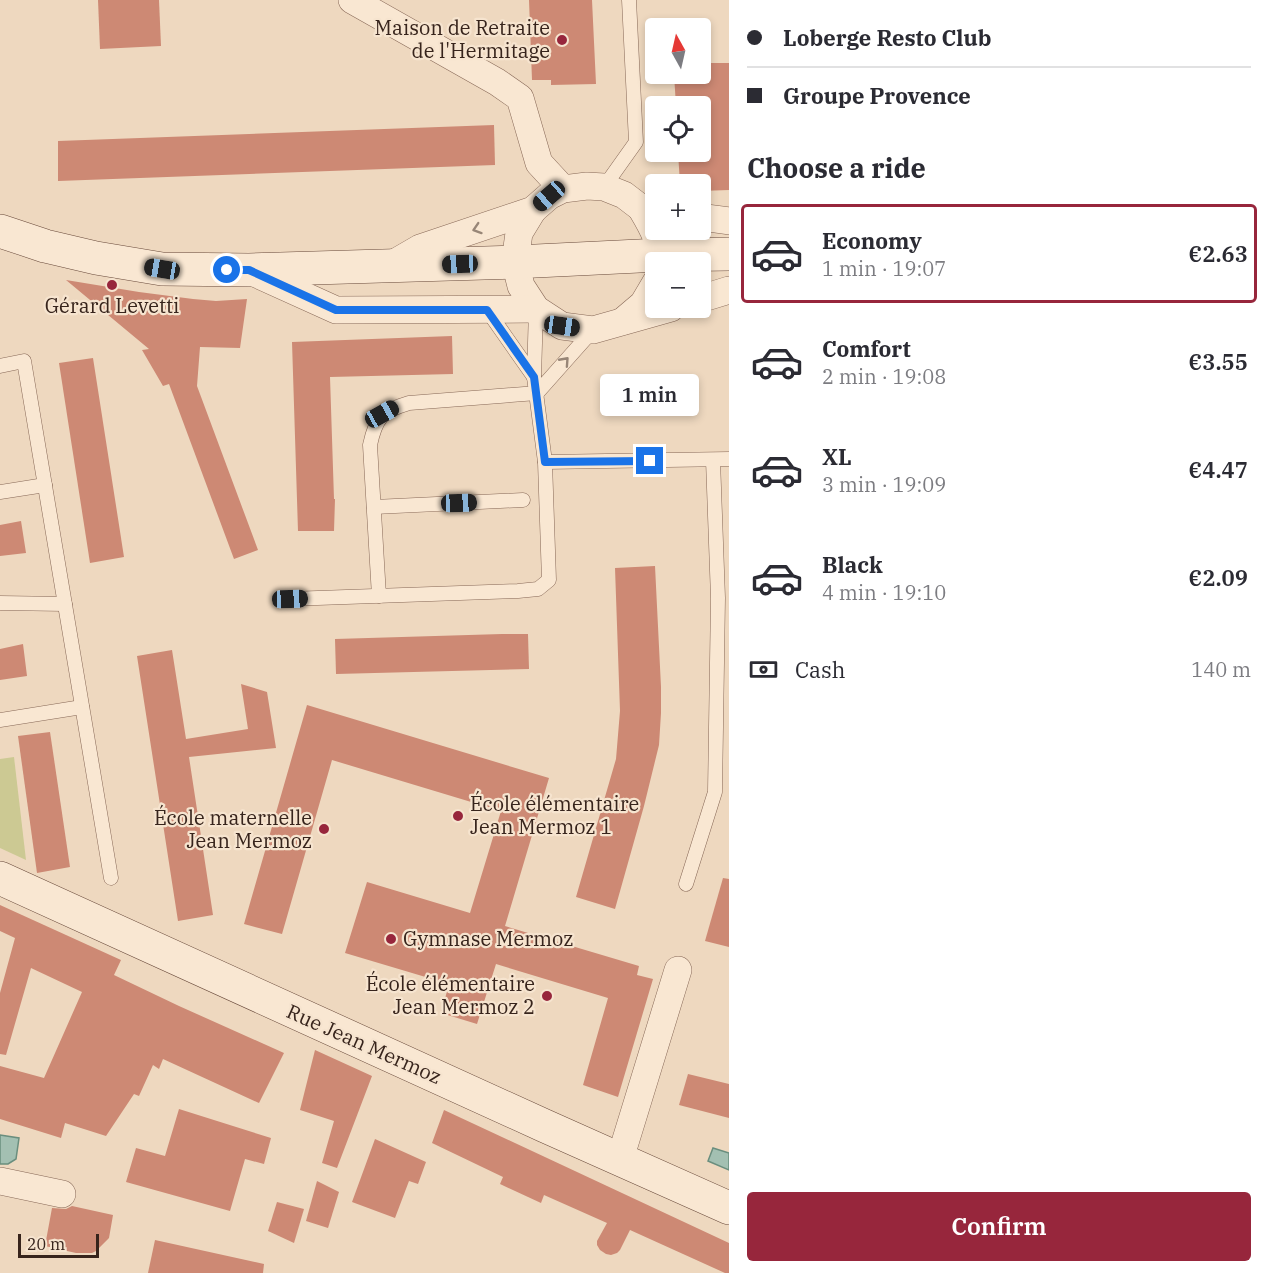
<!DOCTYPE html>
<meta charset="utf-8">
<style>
body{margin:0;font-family:"IBM Plex Serif",serif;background:#f7f7f7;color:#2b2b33;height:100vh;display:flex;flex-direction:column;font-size:22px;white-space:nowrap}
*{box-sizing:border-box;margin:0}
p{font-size:20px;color:#7c7c81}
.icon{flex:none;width:33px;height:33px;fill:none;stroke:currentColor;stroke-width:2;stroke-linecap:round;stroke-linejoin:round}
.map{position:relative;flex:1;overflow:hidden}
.side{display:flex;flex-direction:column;background:#fff;width:540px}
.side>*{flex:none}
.hud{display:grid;align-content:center;height:132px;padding:0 18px;background:#fff}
.needle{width:39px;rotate:352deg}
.tools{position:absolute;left:645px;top:18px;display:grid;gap:12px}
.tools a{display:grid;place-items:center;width:66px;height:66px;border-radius:6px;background:#fff;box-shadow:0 3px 9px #0003;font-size:30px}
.scale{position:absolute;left:18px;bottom:15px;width:81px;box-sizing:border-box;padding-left:6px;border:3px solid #37241c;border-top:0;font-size:16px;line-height:21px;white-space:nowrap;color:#37241c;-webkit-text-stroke:4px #f6e4cf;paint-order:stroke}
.end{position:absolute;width:27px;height:27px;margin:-14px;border:8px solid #1a73e8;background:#fff;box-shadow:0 0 0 3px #fff}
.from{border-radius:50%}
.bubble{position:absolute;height:42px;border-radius:6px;background:#fff;box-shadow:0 3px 9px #0003;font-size:20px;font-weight:600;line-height:42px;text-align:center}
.car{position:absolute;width:18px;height:36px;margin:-18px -9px;border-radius:8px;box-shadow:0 0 4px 2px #0007;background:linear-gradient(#222 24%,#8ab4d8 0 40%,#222 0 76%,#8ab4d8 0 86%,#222 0)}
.hud b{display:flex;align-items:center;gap:21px;height:57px;font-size:22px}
.hud b+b{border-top:2px solid #e1e1e2}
.hud i{width:15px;height:15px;background:#2b2b33}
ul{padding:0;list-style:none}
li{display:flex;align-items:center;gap:18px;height:99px;margin:0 12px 9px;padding:0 6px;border:3px solid transparent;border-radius:6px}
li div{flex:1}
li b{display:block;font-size:22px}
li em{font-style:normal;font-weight:600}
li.selected{border-color:#97263c}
li>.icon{width:54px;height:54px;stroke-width:1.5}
h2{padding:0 18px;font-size:27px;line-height:72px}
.pay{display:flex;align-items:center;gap:15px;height:66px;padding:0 18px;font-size:22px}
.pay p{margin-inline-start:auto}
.cta{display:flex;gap:12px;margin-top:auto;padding:12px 18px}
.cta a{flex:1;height:69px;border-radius:6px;background:#97263c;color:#fff;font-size:24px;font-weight:600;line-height:69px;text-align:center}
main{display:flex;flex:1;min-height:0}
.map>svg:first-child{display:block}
.green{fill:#ccc993}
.water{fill:#a3c0b2;stroke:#6a8e7e;stroke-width:1.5}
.building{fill:#cd8974}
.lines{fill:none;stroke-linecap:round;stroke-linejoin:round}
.service-casing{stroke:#876857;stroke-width:15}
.minor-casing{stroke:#876857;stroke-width:28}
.secondary-casing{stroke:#694a3b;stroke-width:34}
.service{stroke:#f9e7d2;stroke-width:14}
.minor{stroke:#f9e7d2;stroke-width:27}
.secondary{stroke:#f9e7d2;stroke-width:33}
.oneway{stroke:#988677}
.route{stroke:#1a73e8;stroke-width:8}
.poi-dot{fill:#97263c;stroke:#f6e4cf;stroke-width:2}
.labels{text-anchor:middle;stroke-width:4.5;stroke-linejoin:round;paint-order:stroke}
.poi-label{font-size:20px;fill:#37241c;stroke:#f6e4cf;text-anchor:end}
.street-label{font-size:20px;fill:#37241c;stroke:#f6e4cf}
</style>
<main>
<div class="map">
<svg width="729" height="1273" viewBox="0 0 729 1273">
<rect width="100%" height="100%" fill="#eed8bf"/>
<polygon class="green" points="14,757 26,860 0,848 0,759"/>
<g class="water">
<polygon points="0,1135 19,1138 16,1159 8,1164 0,1164"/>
<polygon points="713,1148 729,1153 729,1170 708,1161"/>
</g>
<g class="building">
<polygon points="98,0 159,0 161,46 100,49"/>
<polygon points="529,0 592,0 596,84 551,85 551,80 532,80"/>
<polygon points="700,63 729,63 729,190 700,191 700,184 680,184 678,152 700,152 700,106 676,106 674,74 700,74"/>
<polygon points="494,125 495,165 58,181 58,141"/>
<polygon points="66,280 139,292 193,299 216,301 247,299 240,348 200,347 197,386 258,550 234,559 169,384 163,386 142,350 149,349"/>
<polygon points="452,336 453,374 330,377 334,499 335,499 334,531 298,531 292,342"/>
<polygon points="93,358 124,557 90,563 59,363"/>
<polygon points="21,521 26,553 0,556 0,525"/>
<polygon points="655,566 661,687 661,713 659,745 644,806 615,909 576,897 616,759 620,711 615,568"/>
<polygon points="502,634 528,634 529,669 336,674 335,639"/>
<polygon points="23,644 27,676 0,680 0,649"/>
<polygon points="172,650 186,739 248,729 241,684 267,692 276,748 189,757 213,915 178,921 137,656"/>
<polygon points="307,705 549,778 505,926 639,966 637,975 653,979 618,1097 583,1085 608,998 496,964 477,1024 441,1013 449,984 345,953 367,882 470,913 501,811 332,760 282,934 244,924"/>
<polygon points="50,732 70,867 37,873 18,736"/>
<polygon points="723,878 729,879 729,947 705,941"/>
<polygon points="0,905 121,960 114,975 179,1006 284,1053 259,1103 163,1059 159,1069 153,1065 139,1096 134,1094 106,1136 65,1123 61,1138 0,1119 0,1066 44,1078 82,992 31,968 6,1055 0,1054 0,993 15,938 0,931"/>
<polygon points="315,1050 372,1076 337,1168 322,1163 334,1121 300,1110"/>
<polygon points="688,1074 729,1084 729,1118 679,1105"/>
<polygon points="179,1109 271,1138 264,1164 245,1159 230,1211 126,1182 136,1148 165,1156"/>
<polygon points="444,1110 729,1243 729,1273 725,1273 630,1230 620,1250 617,1253 611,1255 606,1254 600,1250 597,1245 597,1241 607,1223 544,1195 541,1203 500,1184 503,1177 432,1143"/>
<polygon points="375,1139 426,1162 418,1184 409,1181 395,1218 352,1202"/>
<polygon points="317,1181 339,1192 328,1228 306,1221"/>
<polygon points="277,1202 304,1209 294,1243 268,1231"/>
<polygon points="72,1206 113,1215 109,1238 96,1251 92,1253 76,1253 45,1246 52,1208 66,1209"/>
<polygon points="155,1240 264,1264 263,1273 148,1273"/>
</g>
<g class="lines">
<g class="service-casing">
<g id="service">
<polyline points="604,187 636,142 629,0"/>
<polyline points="487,310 534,377"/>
<polyline points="0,366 24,361 111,878"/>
<polyline points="545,462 729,459"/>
<polyline points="0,492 45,485"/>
<polyline points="374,507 523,500"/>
<path d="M379,596L370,445C376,417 382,411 409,403L537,393L593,330"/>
<polyline points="289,599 518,591 538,589 549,580 545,462 534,377 536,309"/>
<polyline points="0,603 65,604"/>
<polyline points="0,720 82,707"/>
<polyline points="686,884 715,792 718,598 713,460"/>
</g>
</g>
<g class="minor-casing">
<g id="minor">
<polyline points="352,0 497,82 520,98 539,163 563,189"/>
<path d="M641,208C651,225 662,242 659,262"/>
<polyline points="533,210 519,233 515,262 521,286 536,309 562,326 593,330 671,308"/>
<polyline points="700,217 729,221"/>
<polyline points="389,266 420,248 533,210 549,196 563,189 587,186 604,187 624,195 641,208 656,211"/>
<polyline points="250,271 336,310 536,309"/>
<polyline points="700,299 729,290"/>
<polyline points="623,321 643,304 656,282"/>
<polyline points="620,1159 678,970"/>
<polyline points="0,1181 62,1194"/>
</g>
</g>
<g class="secondary-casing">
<g id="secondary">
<polyline points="0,231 45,246 96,258 162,269 249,270 515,262 660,255 729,254"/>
<polyline points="0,878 545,1126 729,1208"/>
</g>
</g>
<use href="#service" class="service"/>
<use href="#minor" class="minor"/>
<use href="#secondary" class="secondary"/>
</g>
<defs><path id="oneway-chevron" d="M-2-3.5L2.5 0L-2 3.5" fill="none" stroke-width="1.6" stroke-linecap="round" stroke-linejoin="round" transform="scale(1.5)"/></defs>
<g class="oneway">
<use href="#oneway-chevron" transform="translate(477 229) rotate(162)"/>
<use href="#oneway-chevron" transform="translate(565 361) rotate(-48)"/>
</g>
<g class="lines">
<polyline class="route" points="227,270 249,270 336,310 487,310 534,377 545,462 650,461"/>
</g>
<g class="poi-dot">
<circle cx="562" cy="40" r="6"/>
<circle cx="112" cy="285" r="6"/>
<circle cx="458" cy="816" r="6"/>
<circle cx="324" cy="829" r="6"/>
<circle cx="391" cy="939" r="6"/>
<circle cx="547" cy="996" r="6"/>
</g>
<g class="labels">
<g class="poi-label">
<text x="550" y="35">Maison de Retraite<tspan x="550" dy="23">de l'Hermitage</tspan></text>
<text x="112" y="313" text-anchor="middle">Gérard Levetti</text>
<text x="470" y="811" text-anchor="start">École élémentaire<tspan x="470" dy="23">Jean Mermoz 1</tspan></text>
<text x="312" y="825">École maternelle<tspan x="312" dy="23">Jean Mermoz</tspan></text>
<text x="403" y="946" text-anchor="start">Gymnase Mermoz</text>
<text x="535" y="991">École élémentaire<tspan x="535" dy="23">Jean Mermoz 2</tspan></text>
</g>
<g class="street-label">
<text transform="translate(364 1044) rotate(24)" y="7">Rue Jean Mermoz</text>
</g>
</g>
</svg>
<div class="tools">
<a><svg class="needle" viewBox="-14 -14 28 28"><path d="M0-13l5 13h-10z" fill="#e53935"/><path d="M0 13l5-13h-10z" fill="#7c7c81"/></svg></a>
<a><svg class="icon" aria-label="locate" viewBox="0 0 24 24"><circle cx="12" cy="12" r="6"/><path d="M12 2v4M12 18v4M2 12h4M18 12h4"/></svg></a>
<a>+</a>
<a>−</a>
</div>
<div class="scale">20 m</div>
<i class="end from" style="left:227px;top:270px"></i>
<i class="end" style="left:650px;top:461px"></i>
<div class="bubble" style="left:600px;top:374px;width:99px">1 min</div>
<i class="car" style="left:549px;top:196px;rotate:229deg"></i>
<i class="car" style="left:460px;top:264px;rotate:268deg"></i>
<i class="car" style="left:162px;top:269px;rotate:279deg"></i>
<i class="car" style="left:562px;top:326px;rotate:98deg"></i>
<i class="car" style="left:382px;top:414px;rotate:61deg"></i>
<i class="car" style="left:459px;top:503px;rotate:88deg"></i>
<i class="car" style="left:290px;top:599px;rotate:88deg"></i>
</div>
<section class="side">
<div class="hud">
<b><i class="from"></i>Loberge Resto Club</b>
<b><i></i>Groupe Provence</b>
</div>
<h2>Choose a ride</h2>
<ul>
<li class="selected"><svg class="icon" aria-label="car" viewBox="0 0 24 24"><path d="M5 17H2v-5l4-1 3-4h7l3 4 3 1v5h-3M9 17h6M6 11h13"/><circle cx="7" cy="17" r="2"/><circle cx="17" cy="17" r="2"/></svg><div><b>Economy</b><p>1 min · 19:07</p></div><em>€2.63</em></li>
<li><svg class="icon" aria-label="car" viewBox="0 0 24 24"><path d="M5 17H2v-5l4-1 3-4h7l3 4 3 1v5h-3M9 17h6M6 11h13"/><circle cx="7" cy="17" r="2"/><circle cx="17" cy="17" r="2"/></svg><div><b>Comfort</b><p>2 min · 19:08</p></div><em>€3.55</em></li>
<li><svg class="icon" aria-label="car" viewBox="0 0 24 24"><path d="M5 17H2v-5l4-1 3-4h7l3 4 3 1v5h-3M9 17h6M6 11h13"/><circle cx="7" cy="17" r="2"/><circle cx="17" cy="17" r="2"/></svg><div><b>XL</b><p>3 min · 19:09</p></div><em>€4.47</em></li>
<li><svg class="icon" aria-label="car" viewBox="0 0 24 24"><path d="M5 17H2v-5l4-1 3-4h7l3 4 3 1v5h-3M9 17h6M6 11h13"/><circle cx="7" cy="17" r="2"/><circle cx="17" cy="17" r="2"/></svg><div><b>Black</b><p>4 min · 19:10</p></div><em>€2.09</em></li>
</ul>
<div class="pay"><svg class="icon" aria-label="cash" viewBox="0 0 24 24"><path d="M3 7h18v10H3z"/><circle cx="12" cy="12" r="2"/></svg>Cash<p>140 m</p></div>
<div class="cta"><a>Confirm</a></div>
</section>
</main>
